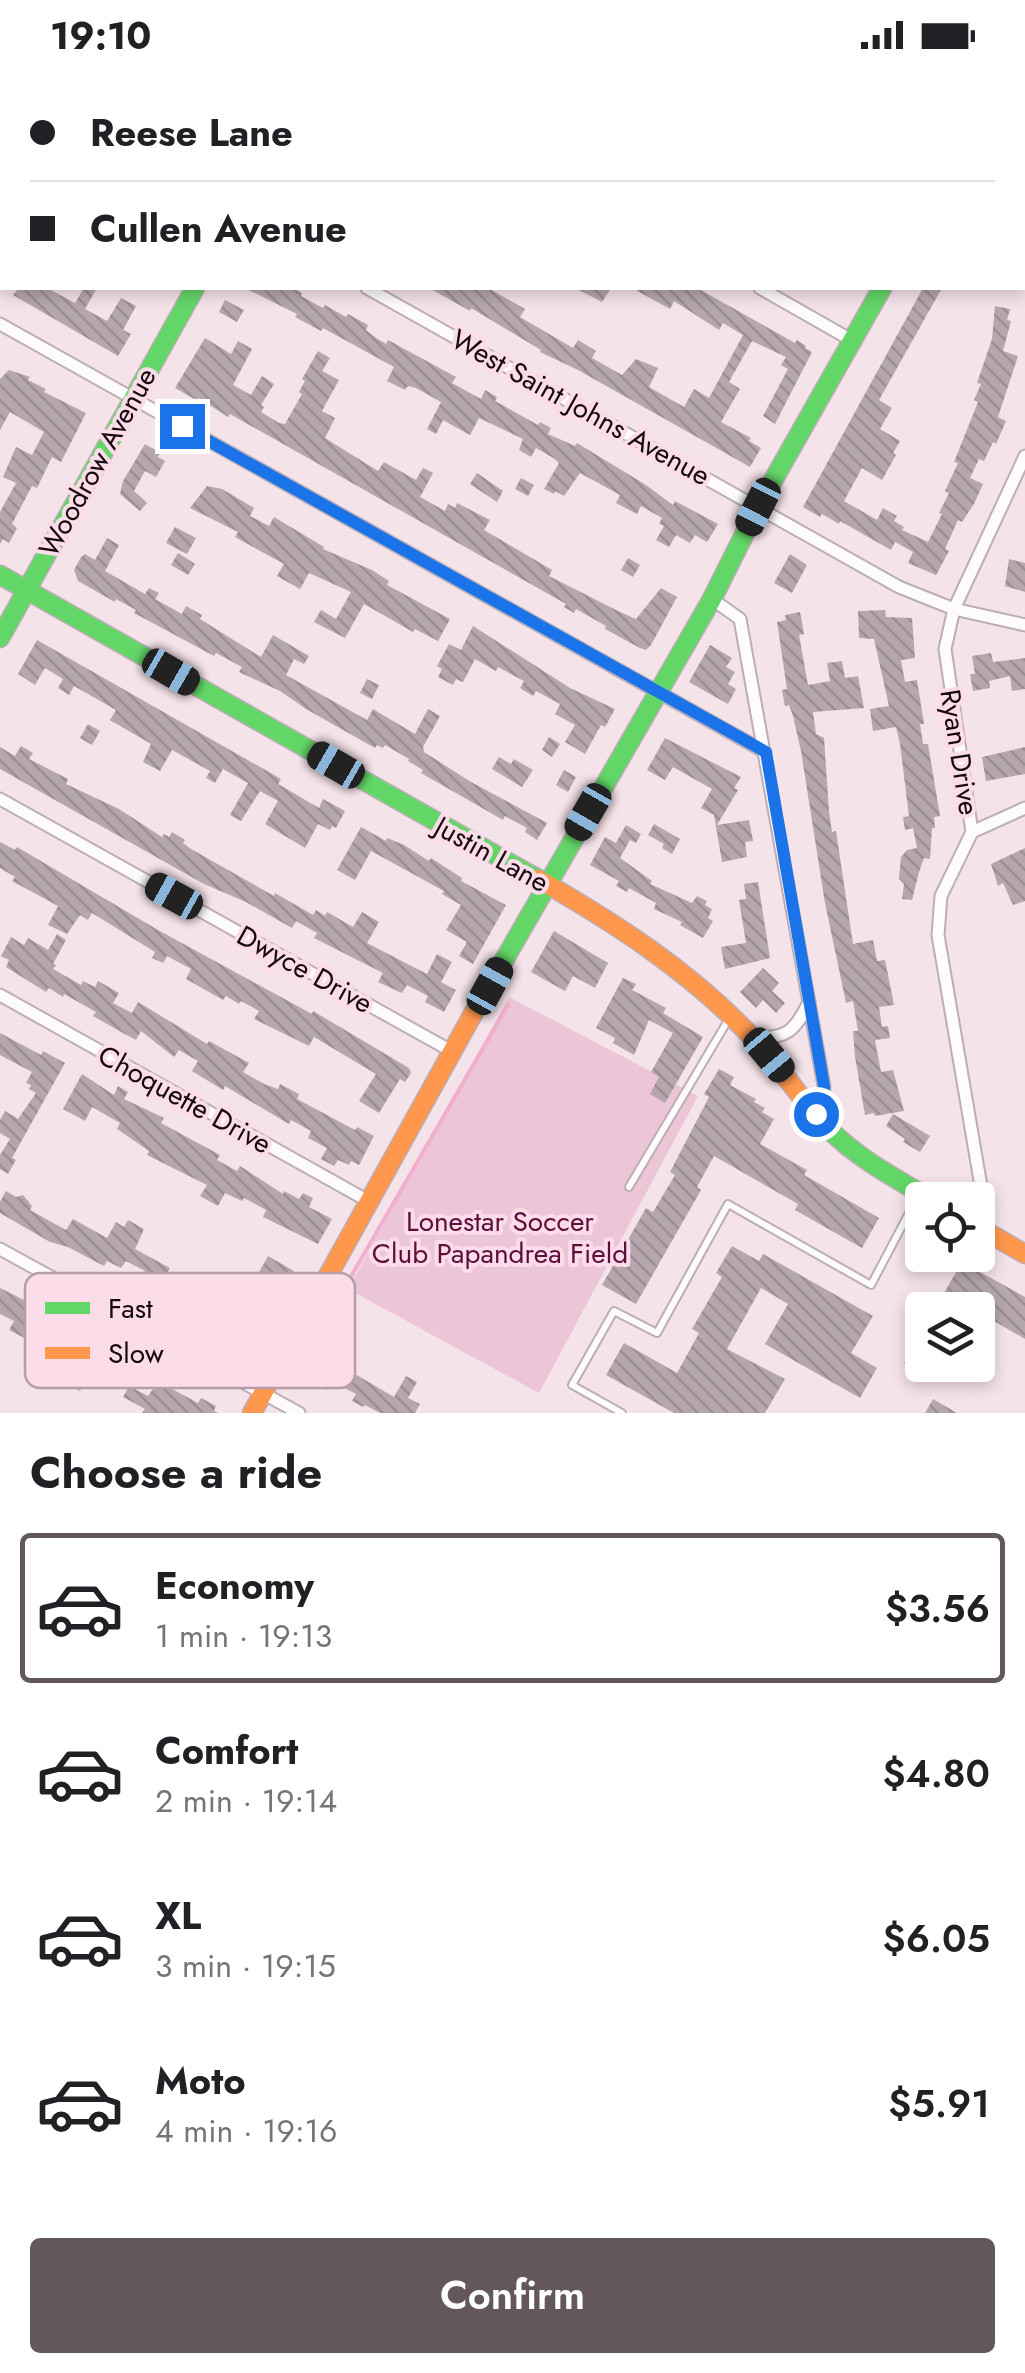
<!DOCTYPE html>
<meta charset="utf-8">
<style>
body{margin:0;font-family:Jost,sans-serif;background:#f2f2f2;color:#202124;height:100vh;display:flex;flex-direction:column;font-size:38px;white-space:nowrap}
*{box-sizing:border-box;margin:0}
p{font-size:32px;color:#757577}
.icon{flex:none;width:55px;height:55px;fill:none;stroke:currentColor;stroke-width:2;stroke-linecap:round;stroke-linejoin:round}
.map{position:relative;height:1343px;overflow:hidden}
.panel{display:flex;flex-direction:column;background:#fff;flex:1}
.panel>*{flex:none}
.guide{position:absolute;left:0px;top:0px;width:1025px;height:220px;box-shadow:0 5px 15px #0003;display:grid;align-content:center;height:220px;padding:0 30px;background:#fff}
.tools{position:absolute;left:905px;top:1112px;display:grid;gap:20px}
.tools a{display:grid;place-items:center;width:90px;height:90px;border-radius:10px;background:#fff;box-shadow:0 5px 15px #0003;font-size:50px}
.end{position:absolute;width:45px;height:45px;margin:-22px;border:12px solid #1a73e8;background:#fff;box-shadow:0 0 0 5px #fff}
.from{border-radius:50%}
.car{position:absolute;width:30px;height:60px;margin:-30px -15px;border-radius:12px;box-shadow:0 0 8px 2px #0007;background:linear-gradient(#222 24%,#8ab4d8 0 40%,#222 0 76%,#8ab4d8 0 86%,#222 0)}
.guide b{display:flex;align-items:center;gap:35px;height:95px;font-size:38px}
.guide b+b{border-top:2px solid #e0e0e0}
.guide i{width:25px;height:25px;background:#202124}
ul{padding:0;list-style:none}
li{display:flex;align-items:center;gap:30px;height:150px;margin:0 20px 15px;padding:0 10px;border:5px solid transparent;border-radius:10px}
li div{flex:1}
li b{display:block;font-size:38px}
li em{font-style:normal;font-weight:600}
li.current{border-color:#63565c}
li>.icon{width:90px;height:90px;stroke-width:1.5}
h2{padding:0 30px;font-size:45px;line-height:120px}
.primary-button{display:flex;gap:20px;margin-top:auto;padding:20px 30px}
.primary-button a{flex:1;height:115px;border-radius:10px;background:#63565c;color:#fff;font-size:40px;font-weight:600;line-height:115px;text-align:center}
.status{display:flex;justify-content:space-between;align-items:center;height:70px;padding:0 50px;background:#fff;direction:ltr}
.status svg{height:28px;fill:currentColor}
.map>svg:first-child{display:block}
.built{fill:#f7d9e5}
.green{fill:#ecc5d6}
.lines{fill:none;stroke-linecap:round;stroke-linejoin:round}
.stream{stroke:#f1aecd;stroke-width:4}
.building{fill:url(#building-back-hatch)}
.lane-casing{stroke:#bcaeb4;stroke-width:10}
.street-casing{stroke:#bcaeb4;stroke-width:15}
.fast-casing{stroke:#bcaeb4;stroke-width:21}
.slow-casing{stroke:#bcaeb4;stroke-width:21}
.lane{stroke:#fefbfc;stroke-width:6}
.street{stroke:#fefbfc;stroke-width:11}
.fast{stroke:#63d668;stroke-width:18}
.slow{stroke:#ff974d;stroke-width:18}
.route{stroke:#1a73e8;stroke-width:12}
.labels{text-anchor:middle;stroke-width:8;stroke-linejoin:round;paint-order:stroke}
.street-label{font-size:28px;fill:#140a0f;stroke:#fcdce9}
.park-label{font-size:28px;fill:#5c0f3c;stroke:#fcdce9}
.key{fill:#fcdce9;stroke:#b69da8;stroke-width:2.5}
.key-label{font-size:28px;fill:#140a0f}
</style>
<div class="status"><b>19:10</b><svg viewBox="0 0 49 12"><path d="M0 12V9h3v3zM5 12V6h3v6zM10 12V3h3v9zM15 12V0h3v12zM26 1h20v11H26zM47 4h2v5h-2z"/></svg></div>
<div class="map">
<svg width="1025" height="1343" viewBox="0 0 1025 1343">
<defs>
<pattern id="building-back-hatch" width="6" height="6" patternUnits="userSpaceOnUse" patternTransform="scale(2.5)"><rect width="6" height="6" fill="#b5a7ad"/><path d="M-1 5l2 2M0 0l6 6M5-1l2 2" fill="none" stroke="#9b8e94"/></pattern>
</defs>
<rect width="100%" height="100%" fill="#f5e3ea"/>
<polygon class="built" points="79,0 281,0 78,2"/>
<polygon class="green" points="509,927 698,1026 539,1323 348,1219"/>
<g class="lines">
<g class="stream">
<polyline points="0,51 2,49"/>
<polyline points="345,1217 508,935"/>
</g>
</g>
<g class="building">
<polygon points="19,218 47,218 75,233 84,218 97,218 85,239 107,251 121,228 136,236 123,260 131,264 118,286 13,225"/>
<polygon points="245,218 293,218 302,223 301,226 323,238 325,235 346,247 348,244 368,255 366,260 376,268 386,274 388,270 456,307 452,313 481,329 485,320 497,327 495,331 538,355 540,352 551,358 548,364 575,376 577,373 646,415 673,435 675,431 718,454 707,472 695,465 690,473 676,465 669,477 656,470 664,456 659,454 662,448 641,436 637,444 616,433 620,425 580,403 564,426 555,421 554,424 544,419 559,393 555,389 536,378 531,387 519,380 523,369 479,348 470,365 443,350 436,364 427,359 441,332 416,318 408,316 405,320 387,311 394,297 323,258 321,261 295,247 297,244"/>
<polygon points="429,218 488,218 525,239 520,247 573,278 578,270 596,281 592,288 622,305 636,289 658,298 649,317 684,337 694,319 709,328 743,265 723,253 719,260 674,231 670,239 632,218 697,218 795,273 797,270 806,276 805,278 812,282 775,354 763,346 788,299 781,295 786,287 752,271 729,312 740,319 721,352 751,368 749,371 761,378 750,397 578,300 540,282 541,280 471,238 470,241"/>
<polygon points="575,218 611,218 602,232"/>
<polygon points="923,218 942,218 879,330 892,338 880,359 900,371 893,383 896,385 882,410 862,398 844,431 877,450 883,438 897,446 894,451 904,457 902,460 928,472 942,444 939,443 949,423 945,421 958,393 954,392 978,332 974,330 981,314 977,313 992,269 995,236 1010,239 1007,250 1011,251 1003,281 1018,286 998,347 1006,351 996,374 993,372 984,391 979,389 970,408 983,414 974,434 962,452 958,450 945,479 949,481 936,505 908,493 913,482 895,472 891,480 840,451 839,454 822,444 820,447 803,437"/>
<polygon points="225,230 244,240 237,252 219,242"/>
<polygon points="205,268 231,284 238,271 252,279 233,315 251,325 262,306 274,314 261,335 264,337 261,342 279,353 285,354 302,324 299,322 305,311 302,309 318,281 330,288 322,301 339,310 322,341 335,348 325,368 378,401 384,392 416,410 423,398 433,403 420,427 445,441 448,434 455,438 457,433 490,450 484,460 552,500 549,506 620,542 636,549 661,518 677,527 651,575 646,580 640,578 605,559 606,556 576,539 574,543 564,537 566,534 230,344 228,347 199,328 198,331 175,318"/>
<polygon points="9,300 30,307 28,310 46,319 44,322 86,343 61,392 52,387 37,418 32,416 12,454 17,458 9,473 3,469 0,474 0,442 16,413 3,407 16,377 32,385 44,362 10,342 0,360 0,309"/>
<polygon points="145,374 160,383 158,387 165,391 156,407 145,401 134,421 147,433 140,441 120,424 123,411"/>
<polygon points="477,403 503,421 497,432 470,414"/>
<polygon points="521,408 534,415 528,426 515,419"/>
<polygon points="207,416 222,419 254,438 250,446 269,456 274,447 324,477 323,479 372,500 389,511 387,515 450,549 438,571 415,559 413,562 364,534 345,568 314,552 321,540 336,549 351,522 309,503 300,519 277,506 284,494 235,467 238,462 190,438"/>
<polygon points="175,457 196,468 187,484 166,473"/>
<polygon points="107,468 119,475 105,501 145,524 149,518 159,523 155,529 182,544 186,536 202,545 200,549 261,587 273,565 309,586 304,594 294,589 286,605 367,650 373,639 415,664 428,639 440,646 423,677 424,682 471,712 547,753 537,770 525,762 527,758 505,746 503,750 421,703 423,700 408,691 409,689 385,675 383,678 377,675 375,678 306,639 280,621 239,602 242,597 216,583 214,586 134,543 136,540 116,529 115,532 78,511 74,500 81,487 85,484 95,490"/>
<polygon points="178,483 195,494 188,505 171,495"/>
<polygon points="790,484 807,495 792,523 774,513"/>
<polygon points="628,488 640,495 633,507 621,500"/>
<polygon points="1009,489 1025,493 1025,522 1005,516"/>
<polygon points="885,540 886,547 912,548 915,588 901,590 905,612 917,610 924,654 920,654 923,674 928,674 940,746 934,747 935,758 932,758 930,789 924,788 919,802 912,830 902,829 904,814 899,809 901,787 907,780 917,778 913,758 905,760 903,747 909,746 900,674 896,657 873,661 870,639 889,636 874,569 859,568 858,541"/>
<polygon points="800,542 804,564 799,565 808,615 830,611 827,593 842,591 845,608 858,606 864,638 813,642 816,664 824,668 829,741 832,762 836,761 853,874 873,870 877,891 885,890 894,935 879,937 882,957 888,956 890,968 875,970 881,1002 893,1000 904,1041 875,1046 874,1043 865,1045 855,987 853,961 858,961 853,931 846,933 825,833 801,681 793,646 789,635 785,636 782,620 787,619 777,552 786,550 785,545"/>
<polygon points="473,556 570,618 615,639 605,657 601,655 585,684 565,672 575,655 555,644 560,634 536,621 533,626 520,618 524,611 498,597 496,601 475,589 463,612 456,609 453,615 438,607 442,599 437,596 449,574 461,580"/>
<polygon points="37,570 281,709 278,714 319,738 323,729 345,741 336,758 332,756 330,760 318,754 305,778 265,754 278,731 260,721 241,751 230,745 248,713 223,699 215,713 206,708 210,701 172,680 160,701 143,692 151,674 110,650 116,640 74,616 69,625 58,618 63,609 45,598 35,615 18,604"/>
<polygon points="710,575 732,588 726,597 735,602 728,614 736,619 728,634 689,612"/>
<polygon points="991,583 993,592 1025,588 1025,619 1012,621 1010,606 989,611 990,618 973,621 970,604 975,604 972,586"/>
<polygon points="367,609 379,615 372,629 360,623"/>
<polygon points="88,654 100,661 92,675 80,668"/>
<polygon points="549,667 560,674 552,687 542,680"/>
<polygon points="665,668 741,707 734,718 738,720 717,755 749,750 753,771 745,772 747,787 722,792 714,745 701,738 712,719 673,697 665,710 647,700"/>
<polygon points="21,676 33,683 29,689 68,709 66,714 119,739 162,767 164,764 169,767 172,762 185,770 183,773 191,779 274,826 275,823 313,845 316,840 325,846 327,842 353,857 362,842 379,852 367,873 427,904 437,884 452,892 441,912 456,920 444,942 425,932 428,926 407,915 402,923 378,912 383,903 314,868 317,863 296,851 292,858 246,832 204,814 0,699 0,677 15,686"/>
<polygon points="1025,677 1025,704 986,711 982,687"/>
<polygon points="499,687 511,694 514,689 533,700 522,717 492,699"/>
<polygon points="564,700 576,707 568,722 556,715"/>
<polygon points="654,754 680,769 672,784 662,778 664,774 648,765"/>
<polygon points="626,755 641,764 636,773 630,770 620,788 652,811 650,814 692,833 697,826 707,831 705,835 712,839 708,848 713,851 703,868 680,855 682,852 654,839 656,833 629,818 627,822 616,816 619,811 590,795 605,767 616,773"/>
<polygon points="361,757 386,771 387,768 404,775 429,791 431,788 462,808 461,811 506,835 473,894 459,886 467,872 446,860 461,835 442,824 444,821 371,781 355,810 337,800"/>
<polygon points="0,772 15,780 17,777 158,860 312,944 313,941 409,998 411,1003 405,1012 400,1009 379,1043 359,1031 376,1004 314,967 309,976 254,949 259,941 241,931 239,934 226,926 223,930 186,909 191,899 167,886 163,893 152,888 155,882 92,843 88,850 80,845 67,864 48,855 58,836 12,811 15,807 0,798"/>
<polygon points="1025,778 1025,831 1013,835 1003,813 998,816 991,794"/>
<polygon points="758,812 770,888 725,899 721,877 746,873 739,830 746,829 744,814"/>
<polygon points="554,861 608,893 595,918 573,906 565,921 531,902"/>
<polygon points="57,864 66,870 53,894 56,895 53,899 81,915 83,911 95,917 98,911 119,923 113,933 132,943 138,932 207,974 209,971 249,993 243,1002 264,1014 278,1019 280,1014 299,1024 297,1029 355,1060 357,1057 374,1066 359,1095 351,1091 349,1095 338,1090 334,1096 321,1089 327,1078 308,1068 311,1061 291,1050 289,1054 225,1016 223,1020 192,1001 198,991 179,980 174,987 141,961 136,970 123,963 93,946 96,942 64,924 63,927 49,918 46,922 6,897 9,890 1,886 11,867 24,875 28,868 48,880"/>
<polygon points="763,898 779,913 772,921 785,933 776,943 763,930 756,938 740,922"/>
<polygon points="623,908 636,914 632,920 666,938 663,943 703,967 665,1033 650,1024 659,1007 651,1002 673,963 649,950 634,985 613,973 615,968 596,958"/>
<polygon points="0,963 41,985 43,981 65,993 12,1088 16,1090 8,1104 0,1099 0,1085 10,1069 0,1063 0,1050 5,1041 18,1049 36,1023 29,1019 31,1015 26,1013 32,1002 0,985"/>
<polygon points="719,999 734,1007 730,1015 756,1029 754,1032 765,1038 762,1042 774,1049 760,1074 807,1100 804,1105 879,1148 862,1178 795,1140 798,1134 714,1086 697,1117 701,1120 636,1234 602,1215 646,1138 653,1142 675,1105 670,1102 709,1027 704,1024"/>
<polygon points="82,1004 114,1025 118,1016 128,1022 124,1029 164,1048 161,1053 220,1085 217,1090 237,1101 240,1096 283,1124 284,1121 299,1129 303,1123 313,1128 309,1137 332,1149 318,1174 263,1147 266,1140 244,1128 242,1131 225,1123 218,1136 200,1126 207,1115 147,1085 149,1081 117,1059 120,1053 92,1037 85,1051 63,1039"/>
<polygon points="893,1044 930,1066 920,1082 903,1072 905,1069 886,1056"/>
<polygon points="6,1121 16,1127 23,1125 32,1136 30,1140 66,1160 73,1149 107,1168 116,1152 124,1157 128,1150 144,1159 135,1179 170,1198 159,1218 141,1209 145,1201 126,1191 121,1198 107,1191 104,1196 68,1177 50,1172 0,1143 0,1132"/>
<polygon points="732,1176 759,1191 763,1184 873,1246 851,1283 877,1298 860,1328 765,1274 788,1234 761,1218 727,1279 785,1309 765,1343 674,1343 606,1305 624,1273 677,1303 699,1263 692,1259 722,1207 716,1203"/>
<polygon points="268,1186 294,1201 274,1232 257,1222 260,1216 253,1213"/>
<polygon points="962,1192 1025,1227 1025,1269 987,1247 991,1240 934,1240"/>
<polygon points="0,1218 40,1238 37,1245 59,1257 61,1253 84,1264 87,1260 96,1266 95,1268 137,1289 120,1319 90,1302 80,1321 65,1313 72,1301 59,1295 65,1283 45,1272 38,1271 36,1274 9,1260 14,1251 0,1244"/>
<polygon points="922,1261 922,1295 944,1295 935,1311 904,1293"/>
<polygon points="314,1291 338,1304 343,1297 394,1327 406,1306 417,1312 408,1328 420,1334 415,1343 380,1343 365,1335 363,1337 352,1331 356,1324 337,1314 332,1313 328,1320 306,1307"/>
<polygon points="163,1304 177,1311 172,1319 198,1333 201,1328 216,1336 214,1341 218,1343 142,1343 145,1339 123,1327 129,1316 148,1326"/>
<polygon points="933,1329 957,1343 925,1343"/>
</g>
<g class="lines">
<g class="lane-casing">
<g id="lane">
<polyline points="186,2 188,0"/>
<polyline points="629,1117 730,947"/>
<polyline points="622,1343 572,1315 614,1241 657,1263 728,1134 871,1215 919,1124"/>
</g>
</g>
<g class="street-casing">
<g id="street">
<polyline points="382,0 386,2"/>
<polyline points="784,0 788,2"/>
<polyline points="955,0 955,2"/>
<polyline points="28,2 30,0"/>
<polyline points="69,2 70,0"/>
<polyline points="0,14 2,15"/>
<polyline points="0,27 2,25"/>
<polyline points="0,75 2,72"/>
<polyline points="367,218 899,517 954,539 1025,555"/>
<polyline points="760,218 853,271"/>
<polyline points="0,254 765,682"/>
<polyline points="712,529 740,549 824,1016 824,1027 816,1043"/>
<polyline points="0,729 453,982"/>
<polyline points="972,762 1025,738"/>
<polyline points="0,925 370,1132"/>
<path d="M752,967C786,970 795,961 809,932"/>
<polyline points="989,1163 938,865 941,826 972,762 945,579 954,539 1025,386"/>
<polyline points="0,1179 299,1343"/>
</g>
</g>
<g class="fast-casing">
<g id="fast">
<polyline points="292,2 293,0"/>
<polyline points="0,505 538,809"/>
<polyline points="0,568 195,218"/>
<polyline points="473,944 712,529 758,437 882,218"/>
<path d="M814,1043C847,1083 888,1104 932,1130"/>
</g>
</g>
<g class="slow-casing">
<g id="slow">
<path d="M538,809C615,853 688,900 750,965C773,989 793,1017 814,1043"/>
<polyline points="978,1157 1025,1184"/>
<polyline points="252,1343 473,944"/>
</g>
</g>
<use href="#lane" class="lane"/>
<use href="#street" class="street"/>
<use href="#fast" class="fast"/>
<use href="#slow" class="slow"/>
</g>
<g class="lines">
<polyline class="route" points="182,356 766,682 824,1016 824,1027 816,1044"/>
</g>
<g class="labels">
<g class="street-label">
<text transform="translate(581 337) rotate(29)" y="10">West Saint Johns Avenue</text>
<text transform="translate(97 392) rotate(-61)" y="10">Woodrow Avenue</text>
<text transform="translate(960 682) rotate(81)" y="10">Ryan Drive</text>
<text transform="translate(492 784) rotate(29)" y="10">Justin Lane</text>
<text transform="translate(305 899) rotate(29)" y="10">Dwyce Drive</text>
<text transform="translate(185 1029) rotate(29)" y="10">Choquette Drive</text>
</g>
<g class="park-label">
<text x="500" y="1161">Lonestar Soccer<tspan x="500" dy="32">Club Papandrea Field</tspan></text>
</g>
</g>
<rect x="25" y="1203" width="330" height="115" rx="15" class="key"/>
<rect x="45" y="1232" width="45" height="12" fill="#63d668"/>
<rect x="45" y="1277" width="45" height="12" fill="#ff974d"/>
<g class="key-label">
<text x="108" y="1248">Fast</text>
<text x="108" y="1293">Slow</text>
</g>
</svg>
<div class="tools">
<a><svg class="icon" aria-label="locate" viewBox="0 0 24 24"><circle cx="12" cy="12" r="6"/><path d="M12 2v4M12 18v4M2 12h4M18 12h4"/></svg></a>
<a><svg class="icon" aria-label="layers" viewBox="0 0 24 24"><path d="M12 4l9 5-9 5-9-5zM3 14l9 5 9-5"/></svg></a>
</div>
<i class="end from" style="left:816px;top:1044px"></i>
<i class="end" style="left:182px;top:356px"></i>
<i class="car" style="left:758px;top:437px;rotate:207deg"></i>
<i class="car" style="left:171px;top:602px;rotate:120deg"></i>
<i class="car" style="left:336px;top:695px;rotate:300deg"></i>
<i class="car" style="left:588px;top:742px;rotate:210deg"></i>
<i class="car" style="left:174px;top:826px;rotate:299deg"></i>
<i class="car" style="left:490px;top:916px;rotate:29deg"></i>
<i class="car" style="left:769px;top:985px;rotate:140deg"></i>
<div class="guide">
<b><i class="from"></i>Reese Lane</b>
<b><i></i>Cullen Avenue</b>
</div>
</div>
<section class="panel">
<h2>Choose a ride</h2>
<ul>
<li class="current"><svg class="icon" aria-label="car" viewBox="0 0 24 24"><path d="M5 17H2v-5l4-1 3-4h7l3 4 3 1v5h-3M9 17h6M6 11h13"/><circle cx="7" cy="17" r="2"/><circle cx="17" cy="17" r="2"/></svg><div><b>Economy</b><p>1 min · 19:13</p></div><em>$3.56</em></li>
<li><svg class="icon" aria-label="car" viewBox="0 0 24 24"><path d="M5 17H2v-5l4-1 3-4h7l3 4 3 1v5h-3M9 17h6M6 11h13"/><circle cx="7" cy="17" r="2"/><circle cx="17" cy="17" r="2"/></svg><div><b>Comfort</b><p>2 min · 19:14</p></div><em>$4.80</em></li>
<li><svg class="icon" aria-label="car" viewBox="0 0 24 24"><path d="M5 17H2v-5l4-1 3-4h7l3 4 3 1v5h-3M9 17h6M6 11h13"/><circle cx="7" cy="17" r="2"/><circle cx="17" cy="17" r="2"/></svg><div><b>XL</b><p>3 min · 19:15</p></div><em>$6.05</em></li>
<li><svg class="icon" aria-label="car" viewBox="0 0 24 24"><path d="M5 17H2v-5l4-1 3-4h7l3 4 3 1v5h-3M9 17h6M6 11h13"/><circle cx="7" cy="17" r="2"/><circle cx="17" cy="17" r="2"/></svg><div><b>Moto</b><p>4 min · 19:16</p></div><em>$5.91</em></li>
</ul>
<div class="primary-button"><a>Confirm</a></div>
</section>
